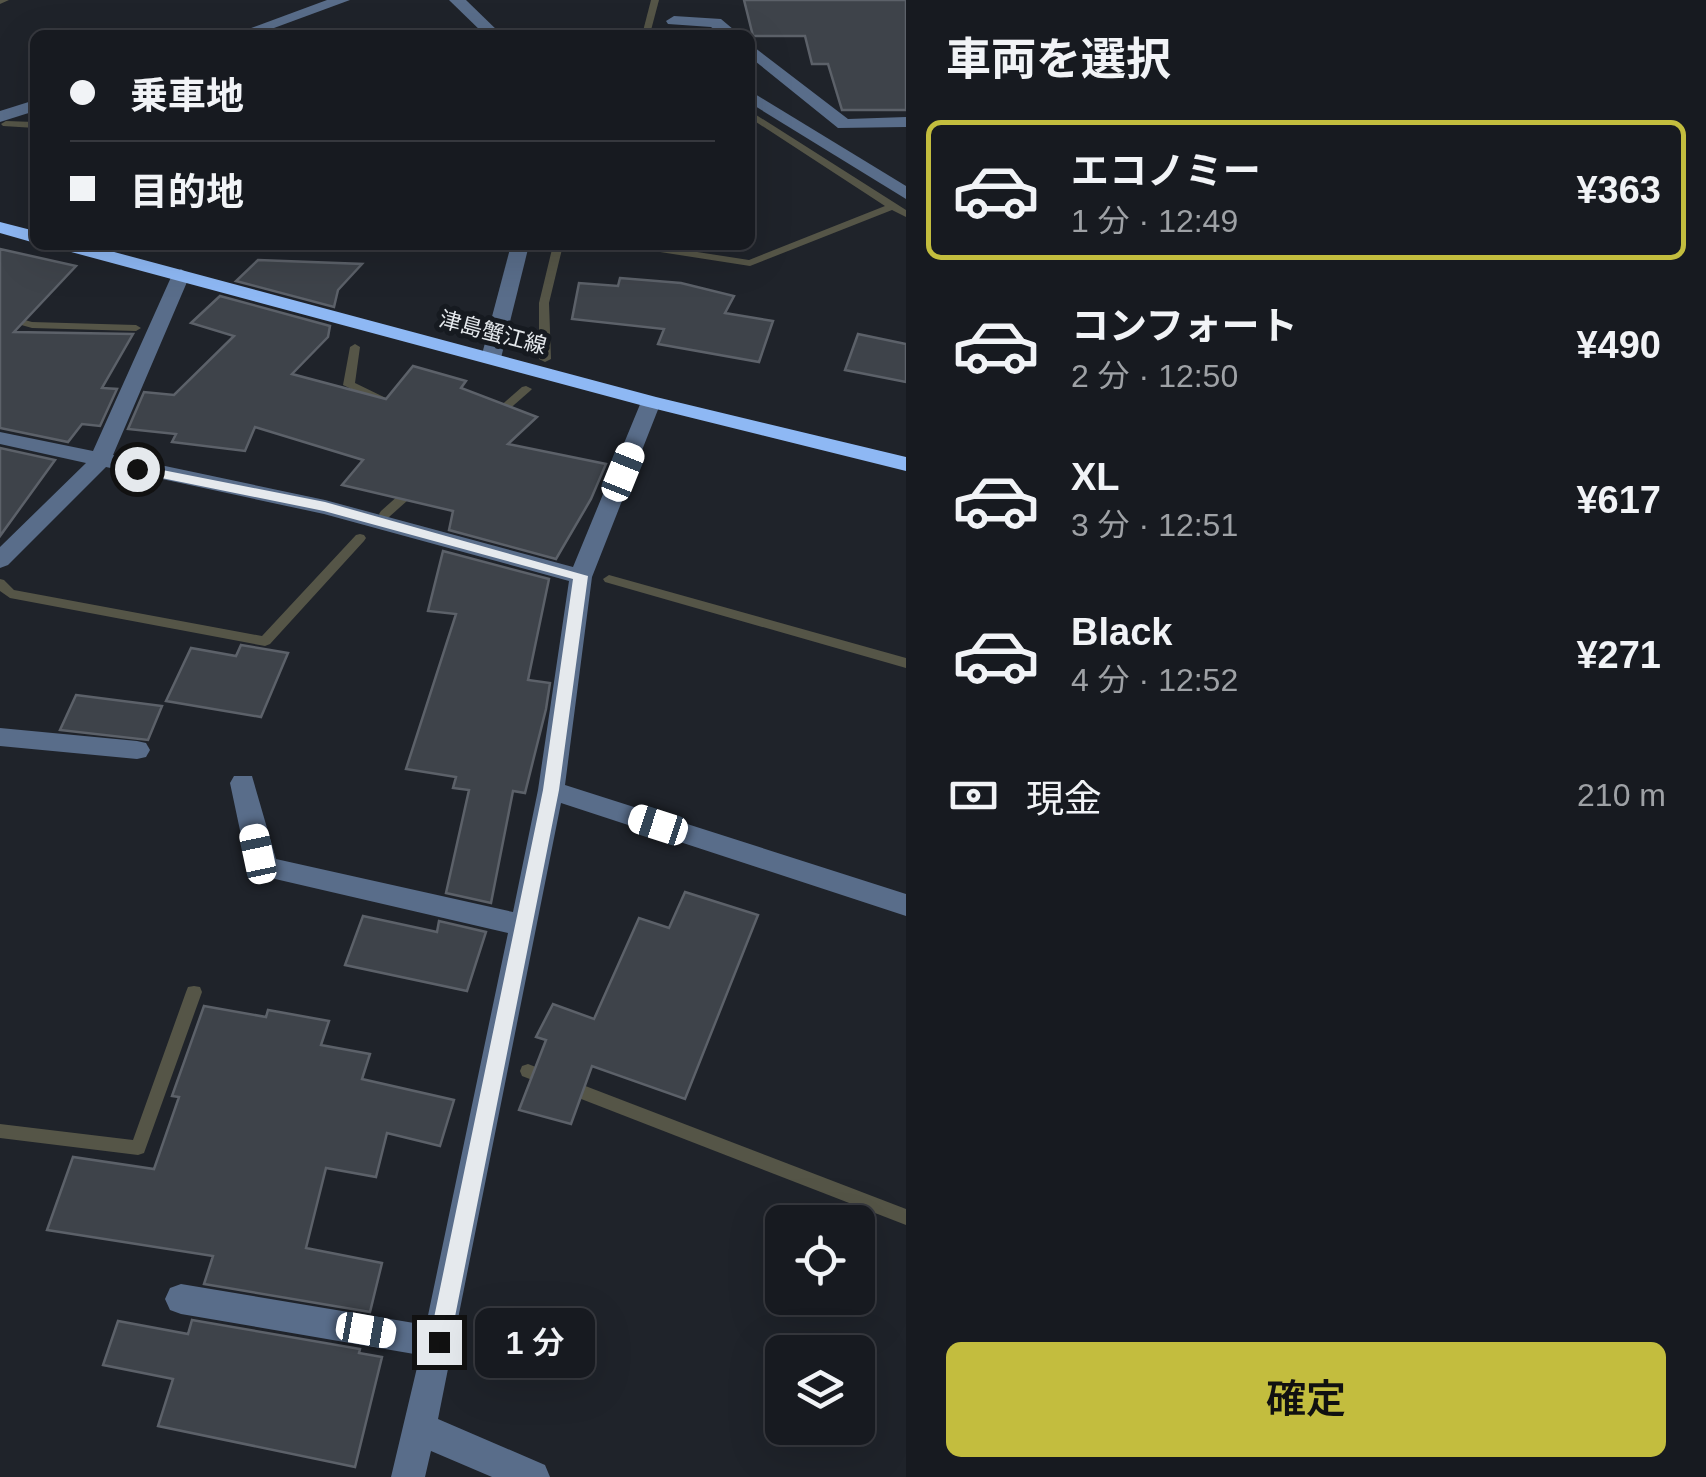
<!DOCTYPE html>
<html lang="ja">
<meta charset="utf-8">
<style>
body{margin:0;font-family:Helvetica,"Noto Sans JP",sans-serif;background:#24272d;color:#f1f3f6;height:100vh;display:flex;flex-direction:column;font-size:38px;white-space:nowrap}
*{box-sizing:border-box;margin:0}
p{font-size:32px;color:#9ea1a5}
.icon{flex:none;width:55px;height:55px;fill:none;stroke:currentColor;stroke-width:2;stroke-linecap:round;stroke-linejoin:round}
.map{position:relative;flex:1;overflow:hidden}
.panel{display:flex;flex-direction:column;background:#171a20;width:800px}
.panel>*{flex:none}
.hud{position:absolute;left:30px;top:30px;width:725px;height:220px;border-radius:15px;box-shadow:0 10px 40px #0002,0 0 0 2px #36383e;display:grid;align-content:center;height:220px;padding:0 40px;background:#171a20}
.buttons{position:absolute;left:765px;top:1205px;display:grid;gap:20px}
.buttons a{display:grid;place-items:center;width:110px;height:110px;border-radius:15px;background:#171a20;box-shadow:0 10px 40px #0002,0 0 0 2px #36383e;font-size:50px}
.end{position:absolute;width:45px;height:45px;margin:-22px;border:12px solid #e5e9ed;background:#111;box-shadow:0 0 0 5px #111}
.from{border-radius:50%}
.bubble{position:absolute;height:70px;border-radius:15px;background:#171a20;box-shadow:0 10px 40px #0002,0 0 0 2px #36383e;font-size:32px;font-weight:600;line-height:70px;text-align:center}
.car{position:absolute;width:30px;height:60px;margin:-30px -15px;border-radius:12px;box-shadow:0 0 8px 2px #0007;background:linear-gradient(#fff 24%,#345 0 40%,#fff 0 76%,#345 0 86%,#fff 0)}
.hud b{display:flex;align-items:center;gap:35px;height:95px;font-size:38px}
.hud b+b{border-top:2px solid #36383e}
.hud i{width:25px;height:25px;background:#f1f3f6}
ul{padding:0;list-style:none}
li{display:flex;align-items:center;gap:30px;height:140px;margin:0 20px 15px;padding:0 20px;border:5px solid transparent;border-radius:15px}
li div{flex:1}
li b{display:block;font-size:38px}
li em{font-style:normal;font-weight:600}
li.selected{border-color:#c3bd3e}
li>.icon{width:90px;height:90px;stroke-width:1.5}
h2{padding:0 40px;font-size:45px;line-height:120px}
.pay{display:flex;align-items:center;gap:25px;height:110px;padding:0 40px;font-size:38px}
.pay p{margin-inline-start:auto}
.action{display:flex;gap:20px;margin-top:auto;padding:20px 40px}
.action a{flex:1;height:115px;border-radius:15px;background:#c3bd3e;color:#111;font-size:40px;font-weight:600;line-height:115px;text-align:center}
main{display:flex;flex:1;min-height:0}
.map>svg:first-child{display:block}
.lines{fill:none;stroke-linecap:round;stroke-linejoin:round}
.stream{fill:#555547;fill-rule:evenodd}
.building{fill:#3e434a;stroke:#5c6169;stroke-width:2.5}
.minor{fill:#596d8a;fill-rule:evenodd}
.major{fill:#8eb8f4;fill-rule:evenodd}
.route{fill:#e5e9ed}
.labels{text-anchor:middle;stroke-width:10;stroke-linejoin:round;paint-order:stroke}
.far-street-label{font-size:22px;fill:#e5e9ed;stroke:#161a20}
</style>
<main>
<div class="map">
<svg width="906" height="1477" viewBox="0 0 906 1477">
<rect width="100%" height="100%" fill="#1f232a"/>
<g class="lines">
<g class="stream">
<polygon points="0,0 9,0 0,4"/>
<polygon points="651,0 659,0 650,34 642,35"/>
<polygon points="750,111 906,210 906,217 892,210 750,266 628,247 627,245 652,245 749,260 885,206 750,118"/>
<polygon points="6,121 35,122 35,128 3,126 1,124"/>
<polygon points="553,245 563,245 549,303 551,359 545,362 539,359 539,303"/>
<polygon points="0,313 32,322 136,325 141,328 136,331 32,328 0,319"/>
<polygon points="355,344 360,347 355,383 390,400 390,404 382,404 343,385 350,347"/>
<polygon points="526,386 532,389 530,391 497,420 489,420 489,416 522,387"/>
<polygon points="413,485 419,489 417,492 389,517 381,517 379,514 381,511 409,486"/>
<polygon points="360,534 364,535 366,538 364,541 270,644 265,646 10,598 0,591 0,579 4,580 14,590 262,636 356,535"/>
<polygon points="609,575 906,658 906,668 605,582 603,579"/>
<polygon points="194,986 200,987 202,992 144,1153 138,1155 0,1138 0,1124 133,1140 186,992 188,987"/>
<polygon points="528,1064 906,1209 906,1225 522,1076 520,1071 522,1066"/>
</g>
</g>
<g class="building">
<polygon points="744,0 906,0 906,110 842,110 828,64 812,64 805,36 753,36"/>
<polygon points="0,249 76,266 14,332 133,334 102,388 117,389 100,426 82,424 68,442 0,428"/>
<polygon points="258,260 362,264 338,290 334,307 236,281"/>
<polygon points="620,278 681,283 734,296 725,313 773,321 759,362 658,344 664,329 572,319 579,283 618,286"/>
<polygon points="220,296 330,326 328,337 292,374 386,399 413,366 466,381 461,388 537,417 508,444 606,464 591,499 556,559 449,530 453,511 342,485 363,460 255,427 245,451 172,442 176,434 128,429 144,392 174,395 234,336 191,323"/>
<polygon points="858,334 906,344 906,382 845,370"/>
<polygon points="0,448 55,460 0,536"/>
<polygon points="443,551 549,579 528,680 550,683 546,709 525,793 513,791 491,903 446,893 469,790 453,788 456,777 406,769 456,614 428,611"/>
<polygon points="241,645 288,653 261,717 166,701 191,648 236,656"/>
<polygon points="76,695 162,706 148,740 60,730"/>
<polygon points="685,892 758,915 685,1099 592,1066 571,1124 519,1110 546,1040 536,1037 553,1004 594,1019 639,918 669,928"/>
<polygon points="363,916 437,932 439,921 486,932 467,991 345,965"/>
<polygon points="204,1006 266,1017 268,1010 329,1021 321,1045 370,1054 362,1079 454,1100 440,1146 387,1133 376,1177 326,1168 306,1248 382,1263 370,1312 204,1284 213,1256 47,1230 73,1157 154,1169 179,1097 172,1096"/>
<polygon points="192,1320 360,1349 359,1353 382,1357 355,1467 158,1426 173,1379 103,1365 118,1321 188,1334"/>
</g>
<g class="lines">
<g class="minor">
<polygon points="327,0 350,0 255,35 232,35"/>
<polygon points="449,0 466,0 502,35 485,35"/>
<polygon points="674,16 721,19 740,35 722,35 711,27 668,24 666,21"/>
<polygon points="750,44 848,119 906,117 906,127 838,128 750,57"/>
<polygon points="750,91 906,186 906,199 750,103"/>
<polygon points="35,100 35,111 0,122 0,111"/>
<polygon points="511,245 529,245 501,358 491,364 481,358"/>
<polygon points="181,269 190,275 113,455 325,500 573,567 641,402 644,398 658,398 661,402 592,577 565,785 906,894 906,916 561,803 438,1419 545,1465 550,1477 492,1477 431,1451 425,1477 391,1477 420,1355 181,1314 170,1310 165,1299 170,1288 181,1284 426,1325 508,933 258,875 245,854 230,783 234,776 252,776 276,859 513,912 538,790 569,581 324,514 106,467 8,565 0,568 0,547 86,463 0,444 0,432 93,451 172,275"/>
<polygon points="0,728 137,741 146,743 150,750 146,757 137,759 0,746"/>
</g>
<g class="major">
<polygon points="0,222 35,231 35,243 0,233"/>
<polygon points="58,245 88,245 656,397 906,457 906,471 644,406 60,249"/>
</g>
</g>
<polygon class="route" points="137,465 325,502 588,576 559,790 450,1342 447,1350 439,1353 432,1350 429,1342 543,790 573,579 324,511 132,472 132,466"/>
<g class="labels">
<g class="far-street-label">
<text transform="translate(493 332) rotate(15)" y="8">津島蟹江線</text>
</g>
</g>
</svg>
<div class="buttons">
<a><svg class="icon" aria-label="locate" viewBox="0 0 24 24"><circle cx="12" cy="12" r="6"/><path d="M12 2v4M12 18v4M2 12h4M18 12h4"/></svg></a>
<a><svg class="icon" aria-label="layers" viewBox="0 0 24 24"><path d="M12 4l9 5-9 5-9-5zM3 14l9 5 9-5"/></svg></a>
</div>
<i class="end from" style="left:137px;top:469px"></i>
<i class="end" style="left:439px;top:1342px"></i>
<div class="bubble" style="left:475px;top:1308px;width:120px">1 分</div>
<i class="car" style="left:623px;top:472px;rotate:22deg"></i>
<i class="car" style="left:658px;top:825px;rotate:288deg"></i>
<i class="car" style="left:258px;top:854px;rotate:348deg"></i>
<i class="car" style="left:366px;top:1330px;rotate:100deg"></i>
<div class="hud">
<b><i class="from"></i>乗車地</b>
<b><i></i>目的地</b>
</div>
</div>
<section class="panel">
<h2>車両を選択</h2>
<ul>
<li class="selected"><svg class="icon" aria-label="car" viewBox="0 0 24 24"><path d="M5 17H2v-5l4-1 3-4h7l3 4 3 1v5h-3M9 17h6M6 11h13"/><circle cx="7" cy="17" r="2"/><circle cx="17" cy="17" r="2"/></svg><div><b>エコノミー</b><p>1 分 · 12:49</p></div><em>¥363</em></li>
<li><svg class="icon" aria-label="car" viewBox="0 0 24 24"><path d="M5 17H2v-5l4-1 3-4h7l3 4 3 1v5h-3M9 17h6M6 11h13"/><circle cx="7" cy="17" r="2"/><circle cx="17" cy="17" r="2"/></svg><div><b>コンフォート</b><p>2 分 · 12:50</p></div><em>¥490</em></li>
<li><svg class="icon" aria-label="car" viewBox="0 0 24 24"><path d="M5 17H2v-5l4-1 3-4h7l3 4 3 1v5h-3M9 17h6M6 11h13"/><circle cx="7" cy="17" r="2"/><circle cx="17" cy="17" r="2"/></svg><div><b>XL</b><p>3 分 · 12:51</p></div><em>¥617</em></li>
<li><svg class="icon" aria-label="car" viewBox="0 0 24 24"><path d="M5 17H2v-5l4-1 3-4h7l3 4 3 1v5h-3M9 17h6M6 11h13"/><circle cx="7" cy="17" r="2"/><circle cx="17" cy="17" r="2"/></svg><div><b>Black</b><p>4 分 · 12:52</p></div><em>¥271</em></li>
</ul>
<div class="pay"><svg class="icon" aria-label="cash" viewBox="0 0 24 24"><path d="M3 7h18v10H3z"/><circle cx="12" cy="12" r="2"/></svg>現金<p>210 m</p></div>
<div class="action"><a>確定</a></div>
</section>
</main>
